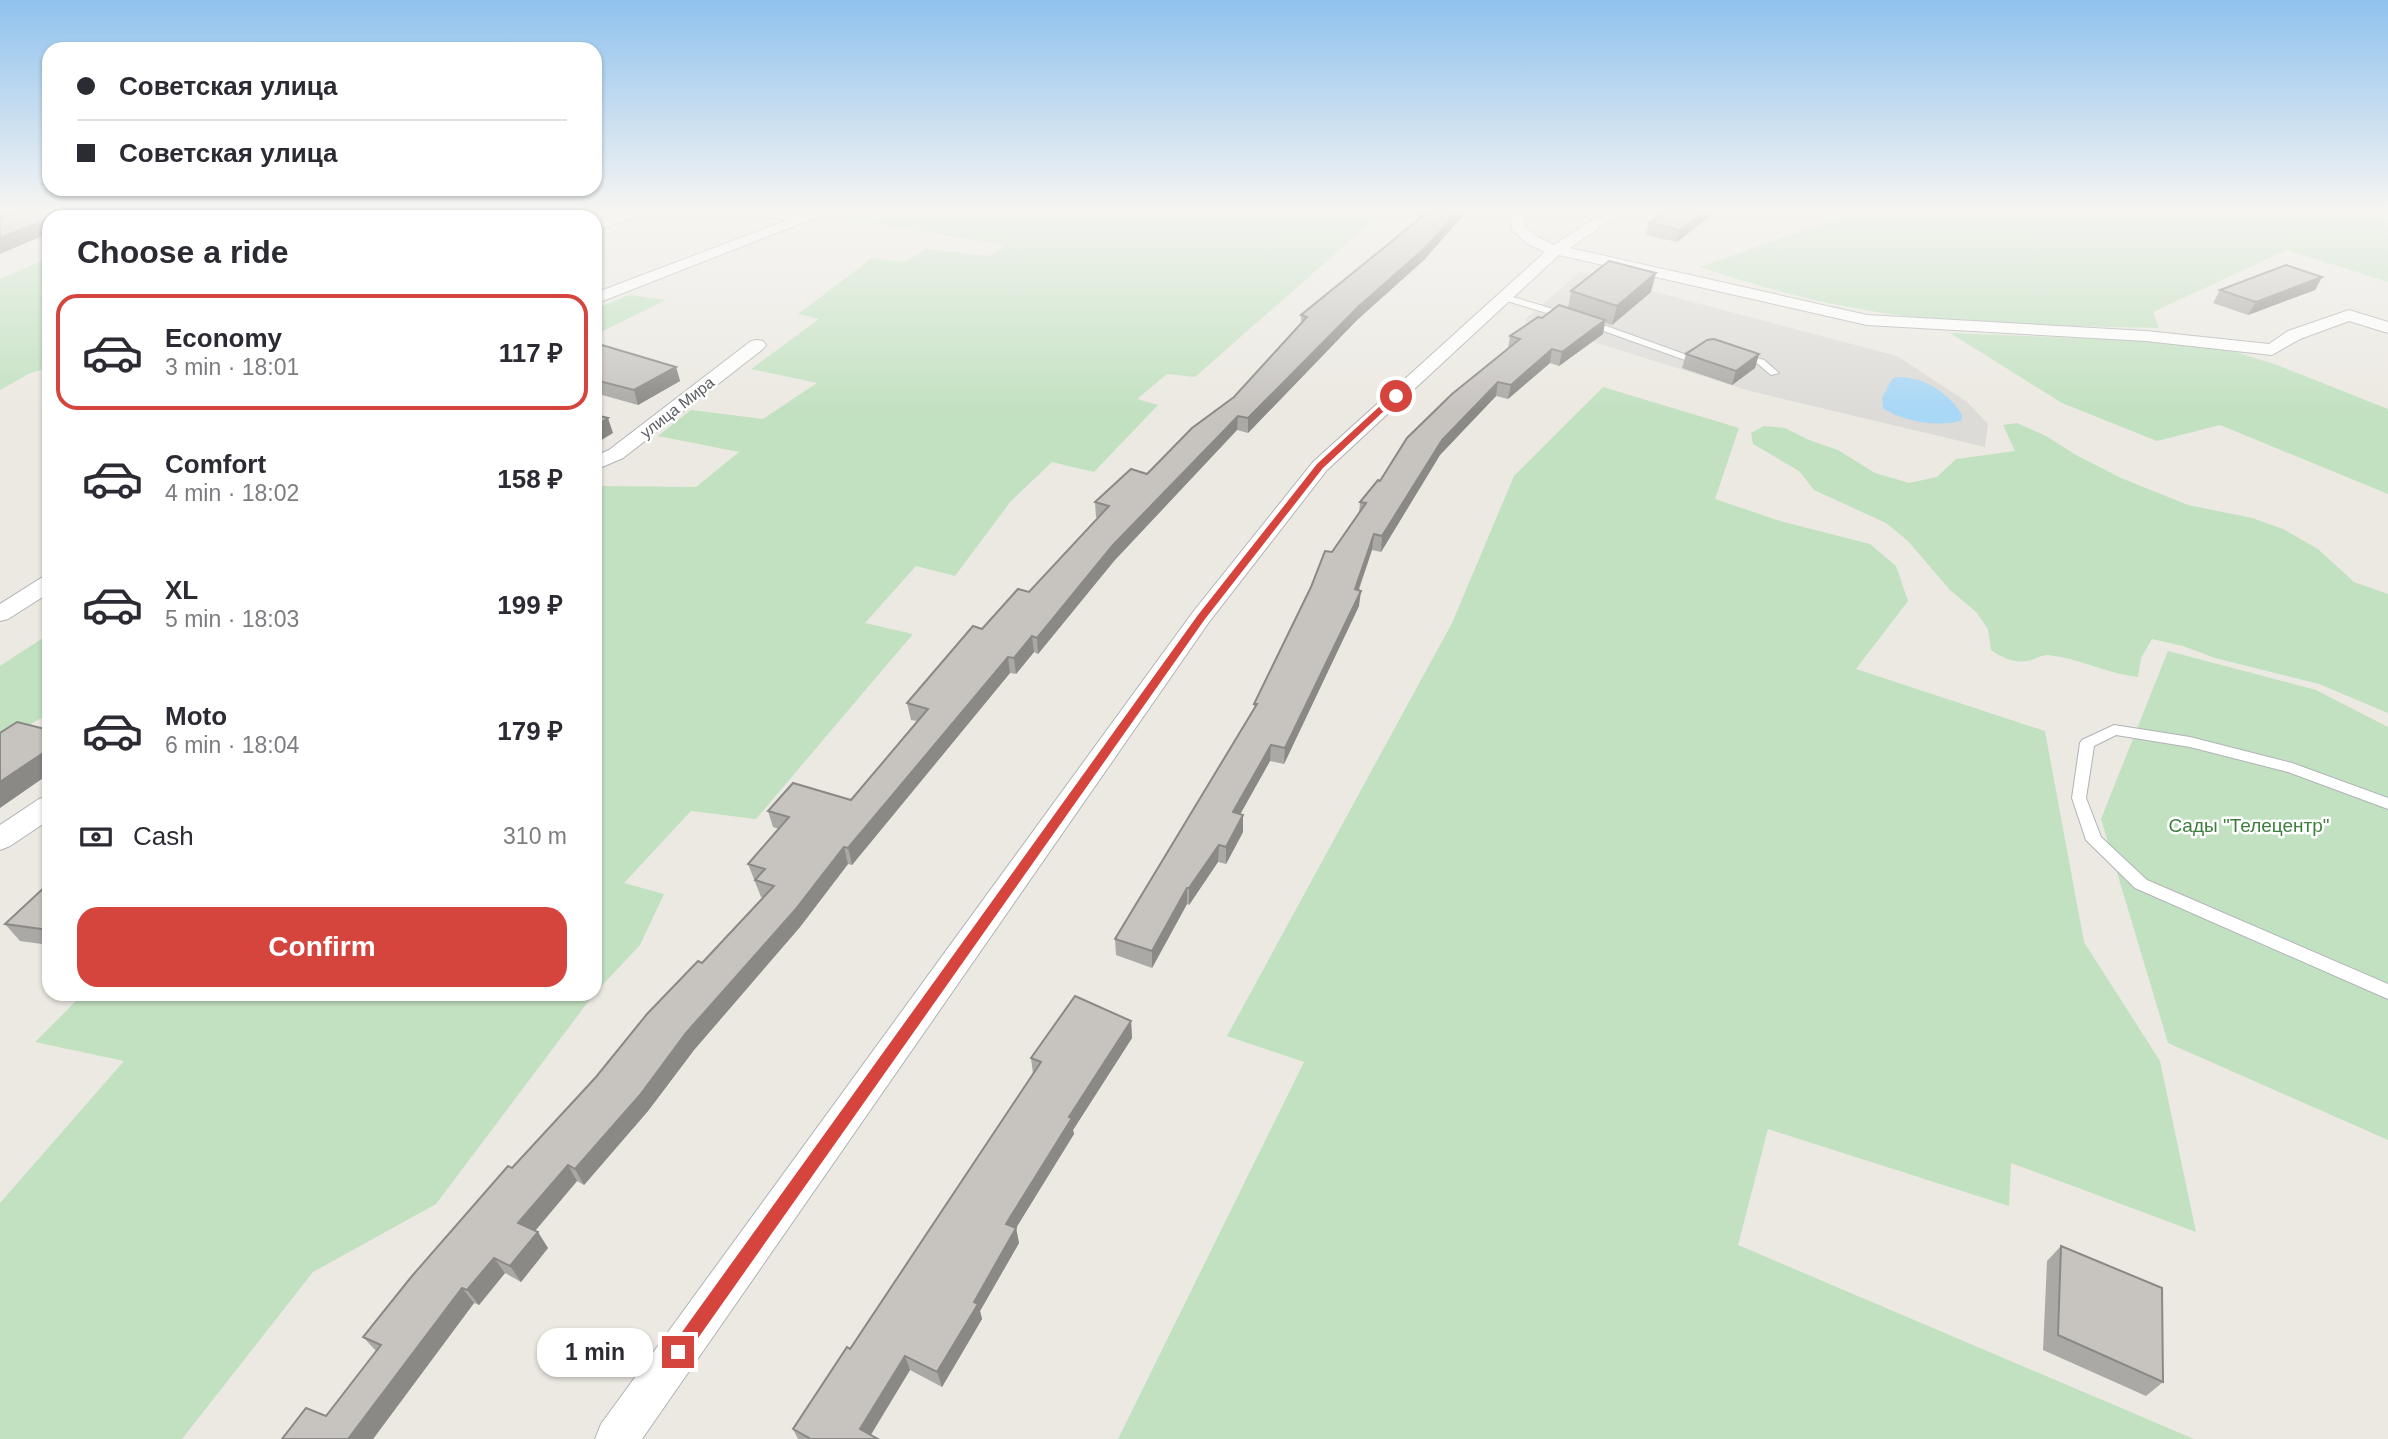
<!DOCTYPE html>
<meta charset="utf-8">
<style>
body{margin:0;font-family:Helvetica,sans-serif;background:#f2f2f3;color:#2b2b33;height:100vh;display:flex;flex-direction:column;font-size:26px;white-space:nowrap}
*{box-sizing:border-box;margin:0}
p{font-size:23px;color:#7c7c81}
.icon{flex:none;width:38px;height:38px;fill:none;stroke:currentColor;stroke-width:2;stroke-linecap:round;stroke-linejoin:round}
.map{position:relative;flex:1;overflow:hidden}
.details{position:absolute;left:42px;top:210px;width:560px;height:791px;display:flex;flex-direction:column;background:#fff;border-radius:21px;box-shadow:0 2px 5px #0004}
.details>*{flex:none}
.guide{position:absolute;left:42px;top:42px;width:560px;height:154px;border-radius:21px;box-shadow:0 2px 5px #0004;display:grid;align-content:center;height:154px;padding:0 35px;background:#fff}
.end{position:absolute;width:32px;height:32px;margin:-16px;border:9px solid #d6443e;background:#fff;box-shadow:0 0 0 4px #fff}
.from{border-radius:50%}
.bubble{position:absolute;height:49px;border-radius:21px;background:#fff;box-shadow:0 2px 5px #0004;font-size:23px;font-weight:700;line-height:49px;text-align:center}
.guide b{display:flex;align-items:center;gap:24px;height:66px;font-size:26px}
.guide b+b{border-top:2px solid #e1e1e2}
.guide i{width:18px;height:18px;background:#2b2b33}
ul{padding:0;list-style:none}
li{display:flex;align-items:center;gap:21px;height:116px;margin:0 14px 10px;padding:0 21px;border:4px solid transparent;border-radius:21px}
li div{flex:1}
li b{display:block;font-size:26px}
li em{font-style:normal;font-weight:700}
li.selected{border-color:#d6443e}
li>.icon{width:63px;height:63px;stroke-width:1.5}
h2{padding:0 35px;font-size:32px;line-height:84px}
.pay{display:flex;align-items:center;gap:18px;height:77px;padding:0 35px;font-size:26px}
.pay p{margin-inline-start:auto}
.cta{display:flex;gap:14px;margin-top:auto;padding:14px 35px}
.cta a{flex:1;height:80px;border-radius:21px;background:#d6443e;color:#fff;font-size:28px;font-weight:700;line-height:80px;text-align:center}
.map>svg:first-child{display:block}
.industrial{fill:#dddbd7}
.green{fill:#c2e1c1}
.water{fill:#a9d7f6}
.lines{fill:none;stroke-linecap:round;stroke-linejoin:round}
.service-casing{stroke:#b0b3b6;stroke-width:2}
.minor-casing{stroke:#b0b3b6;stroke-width:2}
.service{fill:#fff;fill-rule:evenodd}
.minor{fill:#fff;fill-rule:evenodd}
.wall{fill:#aba9a5}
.shaded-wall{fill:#8b8986}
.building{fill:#c7c4c0;stroke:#8b8986;stroke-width:2}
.route{fill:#d6443e}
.labels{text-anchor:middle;stroke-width:5;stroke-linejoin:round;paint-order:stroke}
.far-street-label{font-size:16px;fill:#5b5e62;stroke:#fff}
.park-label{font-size:19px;fill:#3d7e3d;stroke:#fff}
</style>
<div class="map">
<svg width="2388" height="1439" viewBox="0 0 2388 1439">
<rect width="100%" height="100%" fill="#ece9e2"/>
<polygon class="industrial" points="1580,272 1897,356 1967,402 1988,424 1985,447 1750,391 1524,320"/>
<g class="green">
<polygon points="859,210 1385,210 1195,377 1167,374 1137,399 1158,405 1094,472 1052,462 1011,501 955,576 916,566 865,623 913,634 756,819 691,811 624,883 664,894 640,945 595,993 595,486 696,487 739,452 658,436 691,410 763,419 817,383 751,369 819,319 798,314 872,258 905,262 926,249 989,256 1005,245 841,218"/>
<path d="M1861,210H2388V282L2287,250L2153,312L2159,328C2062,325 1962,327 1865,310C1809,301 1755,285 1700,267Z"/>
<polygon points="49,258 49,368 30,373 0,390 0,279"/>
<polygon points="629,295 666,300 595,335 595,309"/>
<polygon points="1950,333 2176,342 2236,352 2277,365 2388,409 2388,494 2220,425 2157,441 2062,403"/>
<polygon points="1603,387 1739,428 1715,499 1780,521 1870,544 1896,566 1908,601 1856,669 2045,731 2084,942 2160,1061 2196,1232 2011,1163 2009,1206 1768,1129 1738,1245 2194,1439 1118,1439 1304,1062 1227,1036 1452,623 1514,476"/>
<path d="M2017,423L2046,436L2076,455L2121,478L2188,505L2252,518L2283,529L2318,549L2354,582L2388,594V713L2319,684L2215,658L2183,646L2152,639L2141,658L2138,677C2107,674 2079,658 2048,655C2040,655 2034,660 2027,661C2012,663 2003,658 1991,650L1988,629L1976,612L1950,590L1908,541L1886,523L1814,490L1799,471L1753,444L1751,433L1764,426L1785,428L1809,440L1838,450L1875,473L1909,483L1937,477L1956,459L2015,451L2003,425Z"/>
<polygon points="49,634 49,713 0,744 0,666"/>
<polygon points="2168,651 2316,690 2388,727 2388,1140 2168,1043 2101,819"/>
<polygon points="83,994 594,994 436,1204 313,1272 182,1439 0,1439 0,1203 124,1061 35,1042"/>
</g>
<path class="water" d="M1897,377C1923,376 1949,393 1962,415L1961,421C1936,427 1904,422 1883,408L1882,398L1892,379Z"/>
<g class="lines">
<g class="service-casing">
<g id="service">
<polygon points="1503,294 1570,314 1572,316 1567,319 1500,299 1500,295"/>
<polygon points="1587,319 1684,354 1698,346 1706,348 1685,360 1584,324 1584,320"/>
<polygon points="1741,353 1764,360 1779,373 1771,375 1758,364 1738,358 1736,356"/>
<polygon points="2114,725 2190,737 2292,763 2388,798 2388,809 2288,772 2190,747 2116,735 2094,746 2086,798 2101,837 2147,880 2388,984 2388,999 2135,888 2086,840 2072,798 2080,743 2082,740"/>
</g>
</g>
<g class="minor-casing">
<g id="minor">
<path d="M174,210C194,210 246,205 260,217C240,217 188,222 174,210Z"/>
<polygon points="632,210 654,210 595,231 595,222"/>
<polygon points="734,210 806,213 815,210 835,210 595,304 595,293 788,220 741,214"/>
<polygon points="1515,210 1530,210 1524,218 1524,226 1538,237 1554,245 1608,210 1625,210 1570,248 1867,315 2146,331 2269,344 2288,331 2349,310 2388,322 2388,333 2349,321 2300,339 2272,355 2146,341 1867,325 1559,255 1327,470 1209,622 642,1439 595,1439 601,1424 1193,612 1313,462 1545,252 1528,244 1512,230 1510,217"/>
<polygon points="757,340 763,341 766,345 763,349 623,458 595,470 595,456 609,450 751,341"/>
<polygon points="49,576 49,593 8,619 0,621 0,604 41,578"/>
<polygon points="49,796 49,820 10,846 0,850 0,825 39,799"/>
</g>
</g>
<use href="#service" class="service"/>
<use href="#minor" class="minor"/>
</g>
<g class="wall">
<polygon points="1418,210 1468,210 1424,260 1357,320 1248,433 1237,430 1114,561 1038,654 1034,652 1016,674 1010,673 852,865 848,864 800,927 694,1050 648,1111 584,1185 577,1181 535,1231 548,1248 521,1282 505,1273 479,1305 474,1303 373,1439 282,1439 326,1416 376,1351 363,1337 512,1168 763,898 761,897 748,864 779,829 773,827 768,811 851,800 917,721 911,720 907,703 982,629 1029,592 1098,518 1096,517 1095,502 1147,474 1234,397 1301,323 1301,315 1417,222"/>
<polygon points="1718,210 1677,242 1646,235 1649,223"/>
<polygon points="2322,277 2315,290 2248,315 2213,303 2220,290"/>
<polygon points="1571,291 1651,292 1612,325 1605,323 1603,334 1559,366 1550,363 1508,399 1496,396 1440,455 1381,552 1372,550 1359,590 1359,606 1284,764 1270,761 1240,814 1243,815 1243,832 1226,864 1218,862 1189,905 1187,904 1152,968 1116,955 1115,939 1254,709 1254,704 1332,552 1359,514 1360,502 1508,349 1510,336 1542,318 1568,308"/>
<polygon points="595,343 676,367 680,381 638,405 595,393"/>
<polygon points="1686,354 1759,354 1755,368 1732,385 1682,368"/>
<polygon points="49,883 49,945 20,941 5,924"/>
<polygon points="1131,1021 1132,1038 1073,1130 1074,1134 1016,1228 1019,1243 980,1311 982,1319 942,1387 910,1370 871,1435 878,1439 798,1439 793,1429 850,1349 1033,1074 1031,1058"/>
<polygon points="2061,1246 2163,1382 2146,1396 2043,1350 2047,1261"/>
</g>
<g class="shaded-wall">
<polygon points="0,210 28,210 0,221"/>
<polygon points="68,210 101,210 101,211 87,217 51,217"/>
<polygon points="1459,210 1468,210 1424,260 1357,320 1248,433 1248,418 1358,307"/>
<polygon points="1706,210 1718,210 1677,242 1680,230"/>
<polygon points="49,218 49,233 0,254 0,238"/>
<polygon points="1656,273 1651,292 1612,325 1617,306"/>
<polygon points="2322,277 2315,290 2248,315 2256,302"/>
<polygon points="1605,320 1603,334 1559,366 1562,352"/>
<polygon points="1552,349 1550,363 1508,399 1511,385"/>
<polygon points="1759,354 1755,368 1732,385 1736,371"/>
<polygon points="676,367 680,381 638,405 634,390"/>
<polygon points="1498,382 1496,396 1440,455 1381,552 1382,536 1442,440"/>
<polygon points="1238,416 1237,430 1114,561 1038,654 1037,638 1113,545"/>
<polygon points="608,418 613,433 595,444 595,426"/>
<polygon points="1374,534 1372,550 1353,605 1355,589"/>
<polygon points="1361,591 1359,606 1284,764 1285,748"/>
<polygon points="1032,636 1034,652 1016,674 1014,658"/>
<polygon points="1008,657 1010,673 852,865 848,848"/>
<polygon points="1271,745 1270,761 1232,829 1233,812"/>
<polygon points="49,749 49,774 0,808 0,782"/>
<polygon points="1243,815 1243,832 1226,864 1226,847"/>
<polygon points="1219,845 1218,862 1189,905 1189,888"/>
<polygon points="844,847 848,864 800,927 694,1050 648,1111 584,1185 575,1169 686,1033"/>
<polygon points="1187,888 1187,904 1152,968 1152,951"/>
<polygon points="1131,1021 1132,1038 1073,1130 1074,1134 1016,1228 1019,1243 980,1311 982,1319 942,1387 937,1372 974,1302 1006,1224 1069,1117"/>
<polygon points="568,1165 577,1181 529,1238 518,1223"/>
<polygon points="538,1232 548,1248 521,1282 510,1266"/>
<polygon points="494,1258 505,1273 479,1305 467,1290"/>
<polygon points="462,1288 474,1303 373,1439 348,1439"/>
<polygon points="905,1356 910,1370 868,1439 860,1429"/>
</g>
<g class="building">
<polygon points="22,210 68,210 49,217 49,218 0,238 0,219"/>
<polygon points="1421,210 1459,210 1426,247 1358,307 1248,418 1238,416 1113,545 1037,638 1032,636 1014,658 1008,657 848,848 844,847 795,910 686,1033 640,1095 575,1169 568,1165 518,1223 538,1232 510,1266 494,1258 467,1290 462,1288 348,1439 282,1439 306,1408 326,1416 381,1345 363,1337 412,1276 508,1166 512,1168 596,1077 647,1014 698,961 702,963 774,886 755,880 765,869 748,864 789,817 768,811 793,783 851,800 928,709 907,703 973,626 982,629 1018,589 1029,592 1109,506 1095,502 1131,469 1147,474 1192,428 1234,397 1307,317 1301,315 1429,211"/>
<polygon points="1667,210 1706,210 1680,230 1649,223"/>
<polygon points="1609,261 1656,273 1617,306 1571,291"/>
<polygon points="2286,265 2322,277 2256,302 2220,290"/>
<polygon points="1559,305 1605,320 1562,352 1552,349 1511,385 1498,382 1442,440 1382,536 1374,534 1355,589 1361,591 1285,748 1271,745 1233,812 1243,815 1226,847 1219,845 1189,888 1187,888 1152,951 1115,939 1257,704 1254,704 1311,587 1325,551 1332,552 1366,503 1360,502 1378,480 1380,481 1407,438 1452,394 1520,339 1510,336 1538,317 1542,318"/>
<polygon points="1714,339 1759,354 1736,371 1686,354 1707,340"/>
<polygon points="595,343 676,367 634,390 595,380"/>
<polygon points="595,415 608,418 595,426"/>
<polygon points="17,722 49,730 49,749 0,782 0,733"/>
<polygon points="49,883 49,930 5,924"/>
<polygon points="1075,996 1131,1021 1069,1117 1072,1118 1006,1224 1016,1228 974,1302 978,1304 937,1372 905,1356 860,1429 878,1439 811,1439 793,1429 847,1347 850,1349 1041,1062 1031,1058"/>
<polygon points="2061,1246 2162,1288 2163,1382 2058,1335"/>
</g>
<linearGradient id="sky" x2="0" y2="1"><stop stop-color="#8fc2ee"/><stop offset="0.51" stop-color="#f6f5f2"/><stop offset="1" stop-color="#f6f5f2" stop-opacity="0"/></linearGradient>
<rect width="2388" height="412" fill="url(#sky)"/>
<polygon class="route" points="1393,394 1400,396 1323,468 1205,619 684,1358 678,1361 672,1358 669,1352 672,1346 1198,615 1317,464"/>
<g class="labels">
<g class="far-street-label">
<text transform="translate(677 407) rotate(-38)" y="6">улица Мира</text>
</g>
<g class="park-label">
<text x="2249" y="832">Сады "Телецентр"</text>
</g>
</g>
</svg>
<i class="end from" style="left:1396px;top:396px"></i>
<i class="end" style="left:678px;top:1352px"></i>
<div class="bubble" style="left:537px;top:1328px;width:116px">1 min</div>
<div class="guide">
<b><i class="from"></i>Советская улица</b>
<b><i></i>Советская улица</b>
</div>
<section class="details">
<h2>Choose a ride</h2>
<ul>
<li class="selected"><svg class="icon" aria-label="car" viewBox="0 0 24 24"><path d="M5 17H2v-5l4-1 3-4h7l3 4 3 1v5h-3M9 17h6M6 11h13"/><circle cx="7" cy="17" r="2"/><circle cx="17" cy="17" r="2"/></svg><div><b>Economy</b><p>3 min · 18:01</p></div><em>117 ₽</em></li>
<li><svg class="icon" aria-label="car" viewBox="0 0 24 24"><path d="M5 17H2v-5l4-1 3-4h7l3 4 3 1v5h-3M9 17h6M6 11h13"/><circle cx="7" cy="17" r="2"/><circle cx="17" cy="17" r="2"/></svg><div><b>Comfort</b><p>4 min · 18:02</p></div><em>158 ₽</em></li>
<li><svg class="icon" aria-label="car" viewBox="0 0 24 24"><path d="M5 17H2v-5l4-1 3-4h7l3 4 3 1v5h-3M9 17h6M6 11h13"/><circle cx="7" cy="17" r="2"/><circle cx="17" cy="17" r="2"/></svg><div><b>XL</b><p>5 min · 18:03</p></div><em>199 ₽</em></li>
<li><svg class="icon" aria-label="car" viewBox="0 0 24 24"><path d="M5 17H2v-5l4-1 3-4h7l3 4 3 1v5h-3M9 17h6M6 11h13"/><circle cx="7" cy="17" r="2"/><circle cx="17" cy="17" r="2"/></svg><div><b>Moto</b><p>6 min · 18:04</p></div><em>179 ₽</em></li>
</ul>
<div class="pay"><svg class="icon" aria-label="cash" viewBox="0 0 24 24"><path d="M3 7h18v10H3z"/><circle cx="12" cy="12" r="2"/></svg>Cash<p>310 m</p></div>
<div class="cta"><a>Confirm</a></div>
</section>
</div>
